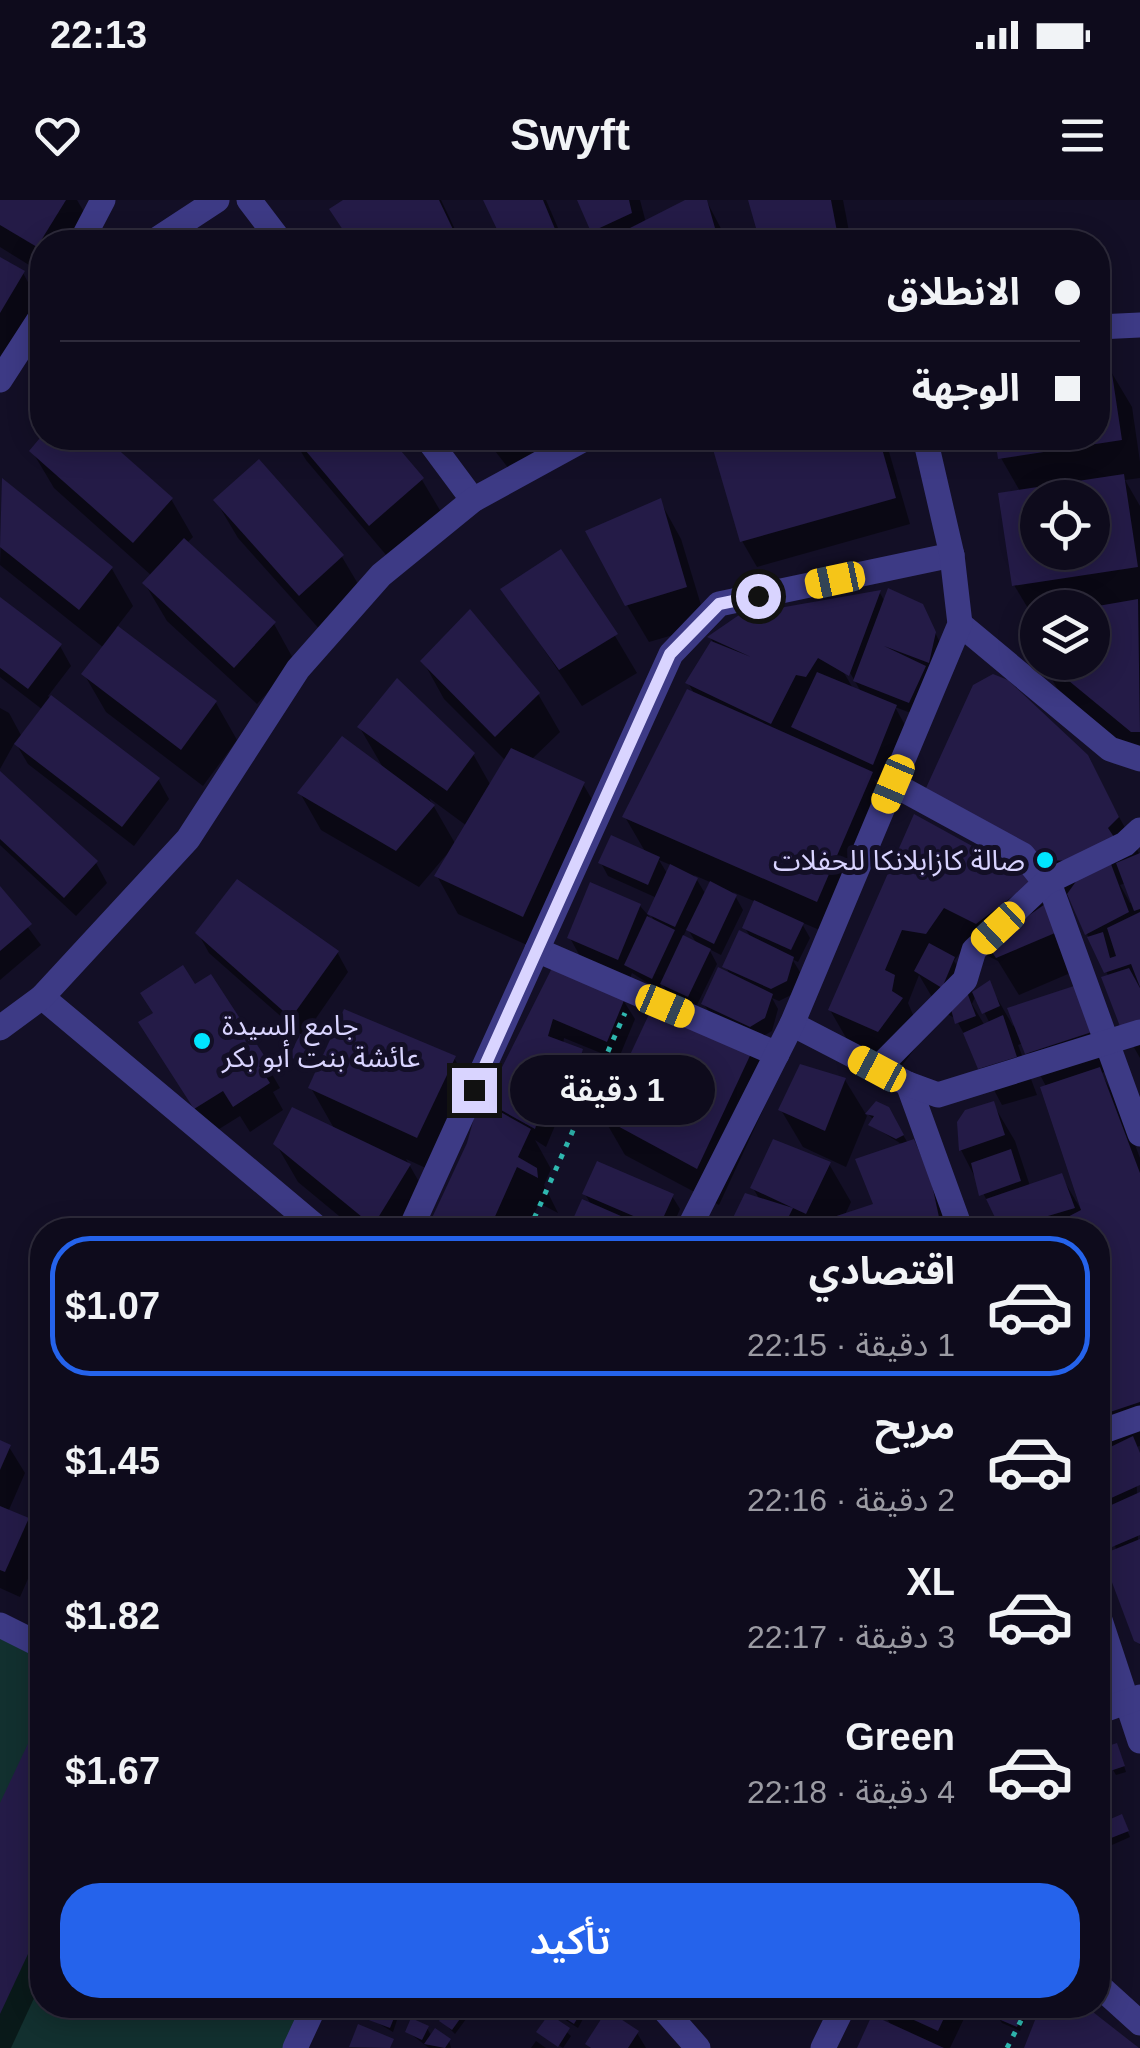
<!DOCTYPE html>
<html lang="ar">
<meta charset="utf-8">
<style>
body{margin:0;font-family:Helvetica,"Noto Sans Arabic",sans-serif;background:#1c1929;color:#f1f3f6;direction:rtl;height:100vh;display:flex;flex-direction:column;font-size:38px;white-space:nowrap}
*{box-sizing:border-box;margin:0}
p{font-size:32px;color:#9b9ba3}
.icon{flex:none;width:55px;height:55px;fill:none;stroke:currentColor;stroke-width:2;stroke-linecap:round;stroke-linejoin:round}
.map{position:relative;flex:1;overflow:hidden;direction:ltr}
.drawer{position:absolute;left:30px;top:1018px;width:1080px;height:800px;display:flex;flex-direction:column;background:#0e0b1c;border-radius:40px;box-shadow:0 5px 25px #0003,0 0 0 2px #2e2b3b;direction:rtl}
.drawer>*{flex:none}
.banner{position:absolute;left:30px;top:30px;width:1080px;height:220px;border-radius:40px;box-shadow:0 5px 25px #0003,0 0 0 2px #2e2b3b;direction:rtl;display:grid;align-content:center;height:220px;padding:0 30px;background:#0e0b1c}
.tools{position:absolute;left:1020px;top:280px;display:grid;gap:20px}
.tools a{display:grid;place-items:center;width:90px;height:90px;border-radius:50%;background:#0e0b1c;box-shadow:0 5px 25px #0003,0 0 0 2px #2e2b3b;font-size:50px}
.end{position:absolute;width:45px;height:45px;margin:-22px;border:12px solid #d9d4ff;background:#111;box-shadow:0 0 0 5px #111}
.from{border-radius:50%}
.bubble{position:absolute;height:70px;border-radius:35px;background:#0e0b1c;box-shadow:0 5px 25px #0003,0 0 0 2px #2e2b3b;font-size:32px;font-weight:600;line-height:70px;text-align:center;direction:rtl}
.car{position:absolute;width:30px;height:60px;margin:-30px -15px;border-radius:12px;box-shadow:0 0 8px 2px #0007;background:linear-gradient(#f5c518 24%,#345 0 40%,#f5c518 0 76%,#345 0 86%,#f5c518 0)}
.banner b{display:flex;align-items:center;gap:35px;height:95px;font-size:38px}
.banner b+b{border-top:2px solid #2e2b3b}
.banner i{width:25px;height:25px;background:#f1f3f6}
ul{padding:18px 0 0;list-style:none}
li{display:flex;align-items:center;gap:30px;height:140px;margin:0 20px 15px;padding:0 10px;border:5px solid transparent;border-radius:40px}
li div{flex:1}
li b{display:block;font-size:38px}
li em{font-style:normal;font-weight:600}
li.on{border-color:#2563eb}
li>.icon{width:90px;height:90px;stroke-width:1.5}
.cta{display:flex;gap:20px;margin-top:auto;padding:20px 30px}
.cta a{flex:1;height:115px;border-radius:40px;background:#2563eb;color:#fff;font-size:40px;font-weight:600;line-height:115px;text-align:center}
.status{display:flex;justify-content:space-between;align-items:center;height:70px;padding:0 50px;background:#0e0b1c;direction:ltr}
.status svg{height:28px;fill:currentColor}
header{display:flex;justify-content:space-between;align-items:center;height:130px;padding:0 30px;background:#0e0b1c;font-size:45px;font-weight:600}
.map>svg:first-child{display:block}
.green{fill:#12302f}
.shadow{fill:#0007;fill-rule:evenodd}
.building{fill:#241b47;fill-rule:evenodd}
.lines{fill:none;stroke-linecap:round;stroke-linejoin:round}
.path{stroke:#2fb8b0;stroke-width:5;stroke-dasharray:5 8;stroke-linecap:butt}
.minor{stroke:#3d3a85;stroke-width:25}
.tertiary{stroke:#3d3a85;stroke-width:25}
.route{stroke:#d9d4ff;stroke-width:12}
.poi-dot{fill:#00e5ff;stroke:#130f26;stroke-width:4}
.labels{text-anchor:middle;stroke-width:10;stroke-linejoin:round;paint-order:stroke}
.poi-label{font-size:28px;fill:#d9d4ff;stroke:#130f26;text-anchor:end}
</style>
<div class="status"><b>22:13</b><svg viewBox="0 0 49 12"><path d="M0 12V9h3v3zM5 12V6h3v6zM10 12V3h3v9zM15 12V0h3v12zM26 1h20v11H26zM47 4h2v5h-2z"/></svg></div>
<header><svg class="icon" aria-label="menu" viewBox="0 0 24 24"><path d="M4 6h16M4 12h16M4 18h16"/></svg>Swyft<svg class="icon" aria-label="heart" viewBox="0 0 24 24"><path d="M12 20l-8-8c-3-5 5-10 8-4 3-6 11-1 8 4z"/></svg></header>
<div class="map">
<svg width="1140" height="1848" viewBox="0 0 1140 1848">
<rect width="100%" height="100%" fill="#130f26"/>
<polygon class="green" points="0,1426 42,1446 42,1805 315,1805 295,1848 0,1848"/>
<g class="shadow">
<polygon points="0,0 77,0 93,27 84,42 42,42 42,73 0,47"/>
<polygon points="347,0 441,0 461,42 351,42 332,10"/>
<polygon points="485,0 546,0 564,42 506,42"/>
<polygon points="579,0 640,0 646,23 691,0 706,0 728,42 599,42"/>
<polygon points="751,0 843,0 851,42 763,42"/>
<polygon points="0,60 23,73 42,108 0,158"/>
<path d="M1110,170L1132,207L1140,262V278L1125,280L1140,306V561L1057,488L1042,462H1092V408H1038V454L1035,449L1027,429L1035,420L1014,385L1021,293L1001,258L997,238H1098V172ZM1038,298H1092V352H1038Z"/>
<polygon points="44,238 101,238 171,299 193,337 186,344 274,424 295,462 257,504 167,421 145,384 152,376 54,288 32,251"/>
<polygon points="293,238 387,238 422,280 444,317 392,362 306,260"/>
<polygon points="485,238 573,238 513,274"/>
<polygon points="725,238 885,238 910,324 757,367 742,341 713,241"/>
<polygon points="259,263 342,357 364,394 322,432 238,338 216,301"/>
<polygon points="3,281 112,369 133,406 116,428 216,503 237,540 203,586 106,512 84,474 104,448 0,365"/>
<polygon points="660,301 681,339 707,425 649,442 627,405"/>
<polygon points="504,390 615,436 637,473 582,506"/>
<path d="M880,393L885,402L929,420L942,447L916,515L895,507L906,527L884,583L874,579L893,612L838,738L801,722L810,738L798,762L792,759L800,772L793,794L779,801L772,798L778,809L772,831L758,839L712,817L704,804L731,776L725,766L751,738L745,728L756,702L733,692L743,710L721,755L709,749L717,764L695,809L670,797L662,783L659,790L632,773L630,778L581,758L570,738L640,706L655,723L650,713L657,698L608,676L601,663L646,653L625,617L695,495L688,483L713,442L710,437ZM845,464L860,490H854L840,466ZM659,660L673,666L668,675ZM694,675L712,683L706,695ZM687,728L697,744L683,737Z"/>
<polygon points="0,400 60,446 71,466 48,496 158,579 169,599 134,646 28,564 15,542 0,569 0,508 9,513 22,537 43,510 0,477"/>
<path d="M423,461L538,494L560,532L531,560L583,584L605,622L545,753L458,714L437,676L447,654L419,687L321,630L300,593L385,571L360,528L473,554L491,586L506,561L444,499ZM429,598L467,626L456,645Z"/>
<path d="M1086,557L1140,655V858L1123,828L1109,777L1068,697L951,625ZM1126,683L1133,702L1130,703L1120,685Z"/>
<polygon points="0,574 96,663 107,683 76,716 0,645"/>
<path d="M915,617L1032,682L1075,771L1019,795L998,761L966,745L954,761L974,794L989,784L1013,826L1076,788L1112,870L1101,873L1121,908L1140,958V1246L1136,1247L1140,1446L1117,1351L1098,1304V1030H1002L961,950L993,904L1015,941L1030,986L1061,976L1082,1011L1047,888L1023,843L1018,845L1037,895L1002,905L956,819L939,809L919,775L908,803L923,838L900,868L852,848L830,810ZM976,795L990,824L985,826L972,804Z"/>
<polygon points="0,690 41,745 0,780"/>
<polygon points="198,733 337,752 348,772 303,837 316,846 304,866 292,857 302,835 209,753"/>
<polygon points="553,771 623,800 635,819 618,860 564,838 563,844 581,851 593,871 589,884 574,878 587,901 577,922 563,913 575,890 570,890 546,947 535,940 551,969 544,985 558,1013 539,1003 527,1030 439,1030 433,1020 495,912 488,900"/>
<polygon points="194,787 265,862 280,888 273,892 283,910 250,932 240,916 211,934 156,849"/>
<polygon points="753,847 775,884 719,1005 625,955 603,917"/>
<polygon points="454,858 476,895 439,974 406,959 431,1003 415,1030 356,1030 298,982 276,944 335,930 311,888"/>
<polygon points="845,880 867,916 846,967 803,947 781,910"/>
<polygon points="888,909 938,995 945,1030 730,1030 760,1000 753,988 829,964 851,1002 844,1017 877,1005 903,945 871,925 874,920 868,914"/>
<polygon points="585,994 672,996 680,1009 671,1030 571,1030 592,1006"/>
<polygon points="0,1242 9,1247 25,1273 8,1312 27,1320 42,1347 20,1397 0,1388"/>
<polygon points="42,1519 42,1781 11,1848 0,1848 0,1609"/>
<polygon points="1119,1551 1126,1572 1116,1575 1113,1570"/>
<polygon points="1124,1623 1130,1637 1112,1645 1103,1625"/>
<polygon points="379,1805 419,1805 413,1820 391,1810 397,1820 393,1832 369,1818 382,1810"/>
<polygon points="540,1805 585,1805 588,1810 578,1828 559,1816 555,1821 571,1836 563,1848 539,1832 551,1814"/>
<polygon points="879,1805 986,1805 981,1814 969,1808 950,1848 859,1848 892,1827"/>
<polygon points="452,1806 466,1819 455,1834 442,1821"/>
<polygon points="1004,1806 1022,1813 1025,1819 1020,1831 1002,1823 999,1818"/>
<polygon points="427,1828 432,1837 449,1840 451,1848 429,1848 408,1832"/>
<polygon points="637,1833 646,1848 590,1848 588,1844"/>
<polygon points="536,1841 546,1848 531,1848"/>
</g>
<g class="building">
<polygon points="0,0 66,0 37,47 0,25"/>
<polygon points="343,0 439,0 459,42 351,42 329,9"/>
<polygon points="483,0 543,0 555,29 526,42 503,42"/>
<polygon points="577,0 629,0 632,13 591,32"/>
<polygon points="685,0 707,0 719,42 636,42 630,28"/>
<polygon points="748,0 831,0 839,42 760,42"/>
<polygon points="0,57 25,71 0,113"/>
<polygon points="1111,167 1122,240 998,259 995,238 1098,238 1098,169"/>
<polygon points="40,238 105,238 173,298 133,343 29,251"/>
<polygon points="295,238 390,238 424,278 369,326"/>
<polygon points="879,238 896,298 740,342 710,239"/>
<polygon points="259,259 344,355 299,396 213,300"/>
<path d="M1124,274L1138,367L1012,386L998,293ZM1038,298H1092V352H1038Z"/>
<polygon points="2,278 113,367 79,410 0,347"/>
<polygon points="661,298 687,387 625,406 585,331"/>
<polygon points="184,338 276,422 234,468 142,383"/>
<polygon points="561,349 618,434 559,470 500,389"/>
<polygon points="888,388 923,404 936,432 929,463 884,446 926,466 909,503 853,481"/>
<polygon points="881,390 849,476 818,458 806,477 796,475 771,524 685,483 711,441 751,457 707,437 739,415"/>
<polygon points="0,397 62,444 28,489 0,468"/>
<polygon points="1138,399 1140,532 1131,532 1046,462 1092,462 1092,407"/>
<polygon points="470,409 540,493 495,537 420,461"/>
<polygon points="1038,417 1038,455 1024,428"/>
<polygon points="118,426 217,501 181,550 81,474"/>
<polygon points="817,472 897,505 873,565 791,527"/>
<polygon points="993,474 1008,480 1088,555 1119,617 1108,628 1116,640 1070,661 1045,660 926,588 973,485"/>
<polygon points="397,478 475,553 447,591 357,527"/>
<polygon points="687,489 873,572 817,702 622,617"/>
<polygon points="51,495 160,578 122,627 14,544"/>
<polygon points="342,536 435,605 396,651 297,593"/>
<polygon points="511,548 585,582 523,717 434,676"/>
<polygon points="0,571 98,661 64,698 0,639"/>
<polygon points="914,614 1034,680 976,724 944,708 926,734 902,730 885,770 895,775 892,791 903,798 878,832 828,810"/>
<polygon points="611,635 660,657 648,685 598,663"/>
<polygon points="1140,653 1140,709 1134,711 1116,663"/>
<polygon points="670,664 698,678 675,727 647,714"/>
<polygon points="1111,664 1129,712 1085,735 1067,694 1077,680"/>
<polygon points="237,679 339,751 291,818 195,733"/>
<polygon points="710,681 737,695 714,744 686,730"/>
<polygon points="590,682 641,704 618,760 567,738"/>
<polygon points="0,686 32,724 0,751"/>
<polygon points="754,700 804,723 791,750 742,728"/>
<polygon points="1045,704 1055,733 996,758 987,745"/>
<polygon points="1140,712 1140,787 1131,764 1104,773 1087,737 1103,732 1110,758 1116,756 1107,728"/>
<polygon points="647,716 675,730 652,779 624,765"/>
<polygon points="739,730 794,757 787,781 771,789 722,767"/>
<polygon points="683,735 711,749 688,797 660,784"/>
<polygon points="929,743 955,757 942,788 914,771"/>
<polygon points="183,765 195,784 211,774 267,860 259,866 270,883 233,907 223,891 194,909 138,822 153,813 140,793"/>
<polygon points="718,767 773,794 765,818 750,827 701,804"/>
<polygon points="552,768 625,798 607,842 553,819 548,836 583,849 578,866 557,857 557,870 578,880 565,904 547,892 535,929 485,901"/>
<polygon points="1129,768 1140,788 1140,823 1121,829 1101,777"/>
<polygon points="990,780 1000,806 982,814 972,792"/>
<polygon points="1077,785 1092,832 1025,854 1007,808"/>
<polygon points="965,787 976,816 955,824 949,802"/>
<polygon points="344,809 456,856 417,938 308,888"/>
<polygon points="651,810 755,845 697,969 601,917"/>
<polygon points="1003,815 1017,857 978,869 963,833"/>
<polygon points="300,834 314,839 300,861 289,857"/>
<polygon points="800,864 846,878 825,931 778,910"/>
<polygon points="1100,867 1140,973 1140,1202 1098,1216 1098,1030 1059,1030 1056,1023 1081,1010 1040,887"/>
<polygon points="479,900 531,929 518,957 537,968 538,978 517,967 489,1030 451,1030 431,1020 467,943"/>
<polygon points="876,901 889,907 904,935 896,939 868,925 874,916 865,914"/>
<polygon points="994,901 1005,935 959,951 957,922 965,910"/>
<polygon points="292,907 411,964 373,1026 273,944"/>
<polygon points="773,939 831,962 806,1014 793,1008 782,1030 727,1030 745,993 793,1008 750,988"/>
<polygon points="914,939 931,980 939,1017 914,1030 794,1030 873,1004 855,959"/>
<polygon points="1011,949 1021,981 979,996 971,963"/>
<polygon points="597,961 674,994 659,1027 582,994"/>
<polygon points="1062,973 1075,1008 1001,1030 986,999"/>
<polygon points="582,999 653,1030 568,1030"/>
<polygon points="1133,1236 1140,1253 1140,1285 1098,1304 1098,1253"/>
<polygon points="0,1240 11,1245 0,1270"/>
<polygon points="1140,1292 1140,1335 1112,1347 1098,1311"/>
<polygon points="0,1306 29,1318 5,1372 0,1370"/>
<polygon points="1140,1339 1140,1444 1134,1441 1104,1361 1108,1352"/>
<polygon points="42,1514 42,1724 0,1814 0,1603"/>
<polygon points="1117,1543 1125,1566 1110,1571 1102,1548"/>
<polygon points="1122,1614 1129,1631 1106,1640 1099,1624"/>
<polygon points="372,1805 396,1813 390,1828 366,1819"/>
<polygon points="450,1805 465,1812 452,1830 439,1821"/>
<polygon points="558,1805 585,1805 574,1824 554,1811"/>
<polygon points="881,1805 950,1805 938,1831"/>
<polygon points="1002,1805 1023,1811 1017,1827 996,1818"/>
<polygon points="1041,1805 1084,1805 1139,1848 1024,1848"/>
<polygon points="607,1810 639,1831 628,1848 591,1848 585,1844"/>
<polygon points="549,1814 570,1828 558,1847 536,1832"/>
<polygon points="872,1815 944,1848 857,1848"/>
<polygon points="411,1818 429,1826 422,1840 405,1832"/>
<polygon points="358,1824 394,1839 390,1848 349,1847"/>
<polygon points="435,1828 451,1839 445,1848 424,1844"/>
</g>
<g class="lines">
<g class="path">
<polyline points="529,1030 625,813"/>
<polyline points="1007,1848 1029,1805"/>
</g>
<g class="minor">
<polyline points="249,0 281,42"/>
<polyline points="81,42 103,0"/>
<polyline points="153,42 217,0"/>
<polyline points="1098,127 1140,125"/>
<polyline points="0,180 42,115"/>
<polyline points="427,238 473,300"/>
<polyline points="960,424 1110,549 1140,559"/>
<polyline points="893,584 1023,655 1052,691 1140,934"/>
<polyline points="537,750 777,854"/>
<polyline points="42,797 320,1030"/>
<polyline points="792,824 908,884 961,1030"/>
<polyline points="0,828 42,797 188,639 298,469 381,375 473,300 586,238"/>
<polyline points="877,869 965,780 974,750 1045,683 1125,644 1140,630"/>
<polyline points="908,884 938,895 1140,832"/>
<polyline points="410,1030 671,454 719,404 952,355"/>
<polyline points="688,1030 792,824 960,424 952,355 925,238"/>
<polyline points="1098,1233 1140,1218"/>
<polyline points="1098,1414 1140,1541"/>
<polyline points="0,1425 42,1446"/>
<polyline points="1098,1785 1140,1823"/>
<polyline points="660,1805 698,1848"/>
<polyline points="295,1848 315,1805"/>
<polyline points="823,1848 844,1805"/>
</g>
<polyline class="tertiary" points="1098,1512 1140,1497"/>
</g>
<g class="lines">
<polyline class="route" points="474,890 670,454 719,404 758,396"/>
</g>
<g class="poi-dot">
<circle cx="1045" cy="660" r="10"/>
<circle cx="202" cy="841" r="10"/>
</g>
<g class="labels">
<g class="poi-label">
<text x="1025" y="670">صالة كازابلانكا للحفلات</text>
<text x="222" y="835" text-anchor="start">جامع السيدة<tspan x="222" dy="32">عائشة بنت أبو بكر</tspan></text>
</g>
</g>
</svg>
<div class="tools">
<a><svg class="icon" aria-label="locate" viewBox="0 0 24 24"><circle cx="12" cy="12" r="6"/><path d="M12 2v4M12 18v4M2 12h4M18 12h4"/></svg></a>
<a><svg class="icon" aria-label="layers" viewBox="0 0 24 24"><path d="M12 4l9 5-9 5-9-5zM3 14l9 5 9-5"/></svg></a>
</div>
<i class="end from" style="left:758px;top:396px"></i>
<i class="end" style="left:474px;top:890px"></i>
<div class="bubble" style="left:510px;top:855px;width:205px">1 دقيقة</div>
<i class="car" style="left:835px;top:380px;rotate:258deg"></i>
<i class="car" style="left:893px;top:584px;rotate:203deg"></i>
<i class="car" style="left:998px;top:728px;rotate:227deg"></i>
<i class="car" style="left:665px;top:806px;rotate:113deg"></i>
<i class="car" style="left:877px;top:869px;rotate:298deg"></i>
<div class="banner">
<b><i class="from"></i>الانطلاق</b>
<b><i></i>الوجهة</b>
</div>
<section class="drawer">
<ul>
<li class="on"><svg class="icon" aria-label="car" viewBox="0 0 24 24"><path d="M5 17H2v-5l4-1 3-4h7l3 4 3 1v5h-3M9 17h6M6 11h13"/><circle cx="7" cy="17" r="2"/><circle cx="17" cy="17" r="2"/></svg><div><b>اقتصادي</b><p>1 دقيقة · 22:15</p></div><em>$1.07</em></li>
<li><svg class="icon" aria-label="car" viewBox="0 0 24 24"><path d="M5 17H2v-5l4-1 3-4h7l3 4 3 1v5h-3M9 17h6M6 11h13"/><circle cx="7" cy="17" r="2"/><circle cx="17" cy="17" r="2"/></svg><div><b>مريح</b><p>2 دقيقة · 22:16</p></div><em>$1.45</em></li>
<li><svg class="icon" aria-label="car" viewBox="0 0 24 24"><path d="M5 17H2v-5l4-1 3-4h7l3 4 3 1v5h-3M9 17h6M6 11h13"/><circle cx="7" cy="17" r="2"/><circle cx="17" cy="17" r="2"/></svg><div><b>XL</b><p>3 دقيقة · 22:17</p></div><em>$1.82</em></li>
<li><svg class="icon" aria-label="car" viewBox="0 0 24 24"><path d="M5 17H2v-5l4-1 3-4h7l3 4 3 1v5h-3M9 17h6M6 11h13"/><circle cx="7" cy="17" r="2"/><circle cx="17" cy="17" r="2"/></svg><div><b>Green</b><p>4 دقيقة · 22:18</p></div><em>$1.67</em></li>
</ul>
<div class="cta"><a>تأكيد</a></div>
</section>
</div>
